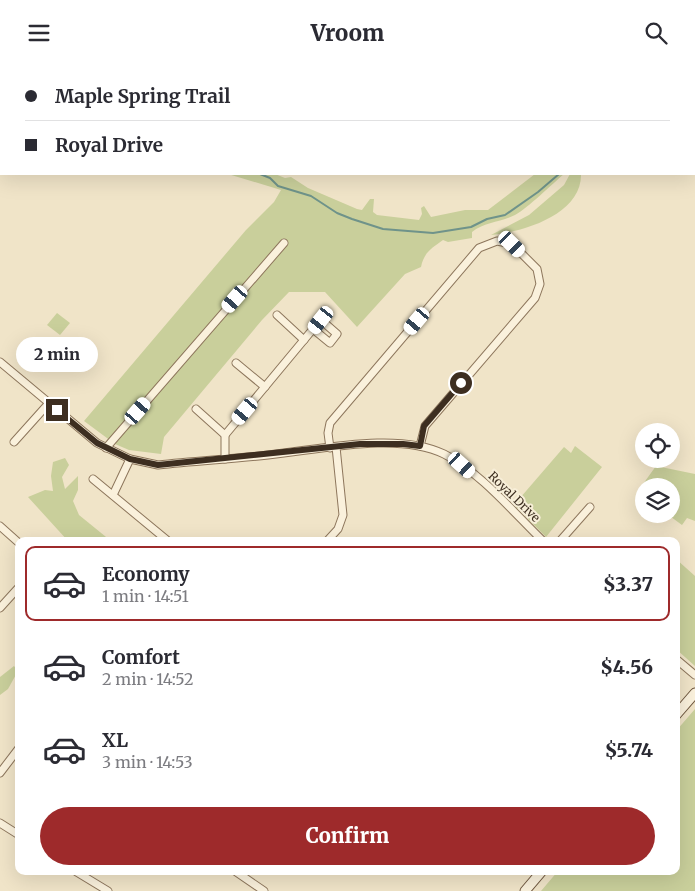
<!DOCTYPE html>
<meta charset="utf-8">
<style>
body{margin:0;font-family:Merriweather,serif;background:#f7f7f7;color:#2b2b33;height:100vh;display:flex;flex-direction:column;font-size:19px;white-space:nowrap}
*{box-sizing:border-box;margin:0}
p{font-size:16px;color:#7c7c81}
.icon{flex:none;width:28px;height:28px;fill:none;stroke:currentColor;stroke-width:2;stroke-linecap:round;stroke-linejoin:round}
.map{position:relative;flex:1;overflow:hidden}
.drawer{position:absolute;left:15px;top:472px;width:665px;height:338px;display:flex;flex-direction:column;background:#fff;border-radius:10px;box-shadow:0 5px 20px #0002}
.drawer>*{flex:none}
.guide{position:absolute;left:0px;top:0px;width:695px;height:110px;box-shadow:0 5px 20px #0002;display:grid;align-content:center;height:110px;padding:0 25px;background:#fff}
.fabs{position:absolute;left:635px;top:358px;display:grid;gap:10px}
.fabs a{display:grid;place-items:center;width:45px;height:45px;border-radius:50%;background:#fff;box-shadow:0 5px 20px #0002;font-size:25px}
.end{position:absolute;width:22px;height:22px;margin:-11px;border:6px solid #3d2e20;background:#fff;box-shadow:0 0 0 2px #fff}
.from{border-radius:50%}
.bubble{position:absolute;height:35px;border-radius:18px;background:#fff;box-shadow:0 5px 20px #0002;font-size:16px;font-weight:800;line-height:35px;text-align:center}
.car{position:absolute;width:15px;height:30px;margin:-15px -8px;border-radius:6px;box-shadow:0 0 4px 1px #0007;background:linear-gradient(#fff 24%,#345 0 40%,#fff 0 76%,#345 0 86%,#fff 0)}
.guide b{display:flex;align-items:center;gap:18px;height:48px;font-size:19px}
.guide b+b{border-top:1px solid #e1e1e2}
.guide i{width:12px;height:12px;background:#2b2b33}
ul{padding:9px 0 0;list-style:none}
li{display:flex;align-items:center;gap:15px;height:75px;margin:0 10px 8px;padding:0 15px;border:2px solid transparent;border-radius:10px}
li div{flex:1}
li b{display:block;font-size:19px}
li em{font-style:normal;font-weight:800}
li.selected{border-color:#9e2a2b}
li>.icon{width:45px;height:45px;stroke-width:1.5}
.primary-button{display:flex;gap:10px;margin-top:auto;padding:10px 25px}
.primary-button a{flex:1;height:58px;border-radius:30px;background:#9e2a2b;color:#fff;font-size:20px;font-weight:800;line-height:58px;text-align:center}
header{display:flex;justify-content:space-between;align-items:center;height:65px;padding:0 25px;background:#fff;font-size:22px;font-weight:800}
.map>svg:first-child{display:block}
.green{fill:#c9cf9b}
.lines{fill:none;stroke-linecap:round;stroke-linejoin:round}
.stream{stroke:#6f938a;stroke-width:2}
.street-casing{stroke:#8d765c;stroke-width:9}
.secondary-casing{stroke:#6f573f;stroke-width:11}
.street{stroke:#faf1dc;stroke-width:7}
.secondary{stroke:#faf1dc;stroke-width:9}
.route{stroke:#3d2e20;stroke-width:6}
.labels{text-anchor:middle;stroke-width:4;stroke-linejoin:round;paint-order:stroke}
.street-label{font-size:12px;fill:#3d2e20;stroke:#f7eed8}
</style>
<header><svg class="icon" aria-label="menu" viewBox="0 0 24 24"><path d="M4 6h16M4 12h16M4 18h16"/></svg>Vroom<svg class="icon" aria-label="search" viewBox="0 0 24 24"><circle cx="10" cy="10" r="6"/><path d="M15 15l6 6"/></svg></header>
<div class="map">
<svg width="695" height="826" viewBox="0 0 695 826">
<rect width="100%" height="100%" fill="#f0e4c8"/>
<g class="green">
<path d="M228,109H275L285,113L291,112L308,123L357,144L362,145L370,134H374L373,147L377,150L419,155L422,149L421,143L424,141L431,152L465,145H488L535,109H564C552,119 528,143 515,150C501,157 484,157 472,167V173L448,177L443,175C432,183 424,187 421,202L405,209L357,262L325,227H289L262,255L164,372L161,389L129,385L115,379L84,356L246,165L274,137L281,125Z"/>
<path d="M570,109H581C582,149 524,167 491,170L529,150L564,120Z"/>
<polygon points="57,248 70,258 60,270 47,260"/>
<polygon points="575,381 602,402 546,472 514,440 564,382 571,388"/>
<polygon points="65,393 69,400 62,412 65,424 78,411 78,425 73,436 79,450 111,476 68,476 28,432 45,425 53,426 51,411 53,397"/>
<polygon points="656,401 695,409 695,456 687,453 682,460 667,449 671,449 671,421 644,421 644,430 638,426"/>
<polygon points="676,494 695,511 695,601 676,584"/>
<polygon points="14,601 18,606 8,624 0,630 0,612"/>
<polygon points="695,644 695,826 541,826 558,806 676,806 676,666"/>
</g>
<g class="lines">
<g class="stream">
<polyline points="59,0 63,1"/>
<polyline points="694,3 695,2"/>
<polyline points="260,109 270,113 278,121 311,131 337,148 352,154 383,164 433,168 471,162 487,154 505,150 538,127 559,109"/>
</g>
<g class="street-casing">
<g id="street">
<polyline points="514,0 515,1"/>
<polyline points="340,1 342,0"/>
<polyline points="277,250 304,275"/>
<polygon points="321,255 337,269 330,278 313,264"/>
<path d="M0,297L97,378L130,394L158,400C195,396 231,394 268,390C318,385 398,366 444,389C479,406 515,449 543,476"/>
<polyline points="236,298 265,322"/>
<polyline points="196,344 225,370 225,394"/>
<polyline points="225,370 313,264"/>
<polyline points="14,377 49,338"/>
<polyline points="106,383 284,178"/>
<polyline points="330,383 328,368 330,358 479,183 497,176 512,179 537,204 540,219 535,233 425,361 420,381"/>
<polyline points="93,414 168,476"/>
<polyline points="113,430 130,394"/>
<polyline points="0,461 19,478"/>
<polyline points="327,476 338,464 343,450 336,382"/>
<polyline points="560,476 590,442"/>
<polyline points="0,543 19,522"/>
<polyline points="676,594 695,610"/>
<polyline points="0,708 19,683"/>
<polyline points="0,758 19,770"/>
<polyline points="75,806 108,826"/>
<polyline points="235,806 264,826"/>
</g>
</g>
<g class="secondary-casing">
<g id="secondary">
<polyline points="674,0 674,1"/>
<polyline points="694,42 695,44"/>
<polyline points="676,650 695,628"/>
<polyline points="525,826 542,806"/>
</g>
</g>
<use href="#street" class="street"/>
<use href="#secondary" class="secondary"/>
</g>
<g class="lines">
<polyline class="route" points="57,345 97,378 130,394 158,400 360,379 403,379 420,381 424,361 461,318"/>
</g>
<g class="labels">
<g class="street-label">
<text transform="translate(514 432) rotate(44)" y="4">Royal Drive</text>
</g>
</g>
</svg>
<div class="fabs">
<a><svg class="icon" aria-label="locate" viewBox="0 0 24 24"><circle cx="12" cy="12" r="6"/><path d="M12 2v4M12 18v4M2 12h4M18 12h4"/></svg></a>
<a><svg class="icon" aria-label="layers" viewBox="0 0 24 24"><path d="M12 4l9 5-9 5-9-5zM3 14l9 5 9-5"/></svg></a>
</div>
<i class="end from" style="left:461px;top:318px"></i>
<i class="end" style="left:57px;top:345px"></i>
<div class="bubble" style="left:16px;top:272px;width:82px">2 min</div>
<i class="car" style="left:512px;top:179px;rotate:134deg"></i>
<i class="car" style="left:235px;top:234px;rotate:221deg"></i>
<i class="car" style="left:321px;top:255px;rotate:219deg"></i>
<i class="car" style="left:417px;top:256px;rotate:220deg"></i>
<i class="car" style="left:138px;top:346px;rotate:41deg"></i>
<i class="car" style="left:245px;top:346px;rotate:220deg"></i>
<i class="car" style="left:462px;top:400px;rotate:132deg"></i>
<div class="guide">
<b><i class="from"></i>Maple Spring Trail</b>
<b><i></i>Royal Drive</b>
</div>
<section class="drawer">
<ul>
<li class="selected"><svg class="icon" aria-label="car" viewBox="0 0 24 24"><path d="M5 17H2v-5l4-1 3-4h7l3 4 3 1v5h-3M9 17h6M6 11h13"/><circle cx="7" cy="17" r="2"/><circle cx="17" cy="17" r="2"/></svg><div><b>Economy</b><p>1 min · 14:51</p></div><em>$3.37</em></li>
<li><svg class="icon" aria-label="car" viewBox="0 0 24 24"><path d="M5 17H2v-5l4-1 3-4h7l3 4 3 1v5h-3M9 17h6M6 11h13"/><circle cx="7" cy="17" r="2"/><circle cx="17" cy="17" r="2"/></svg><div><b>Comfort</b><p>2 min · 14:52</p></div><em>$4.56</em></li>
<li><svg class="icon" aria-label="car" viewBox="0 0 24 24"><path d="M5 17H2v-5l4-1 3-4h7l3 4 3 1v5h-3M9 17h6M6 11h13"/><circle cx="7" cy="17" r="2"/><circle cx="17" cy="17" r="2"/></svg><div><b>XL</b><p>3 min · 14:53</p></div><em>$5.74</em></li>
</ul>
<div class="primary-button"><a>Confirm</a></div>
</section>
</div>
